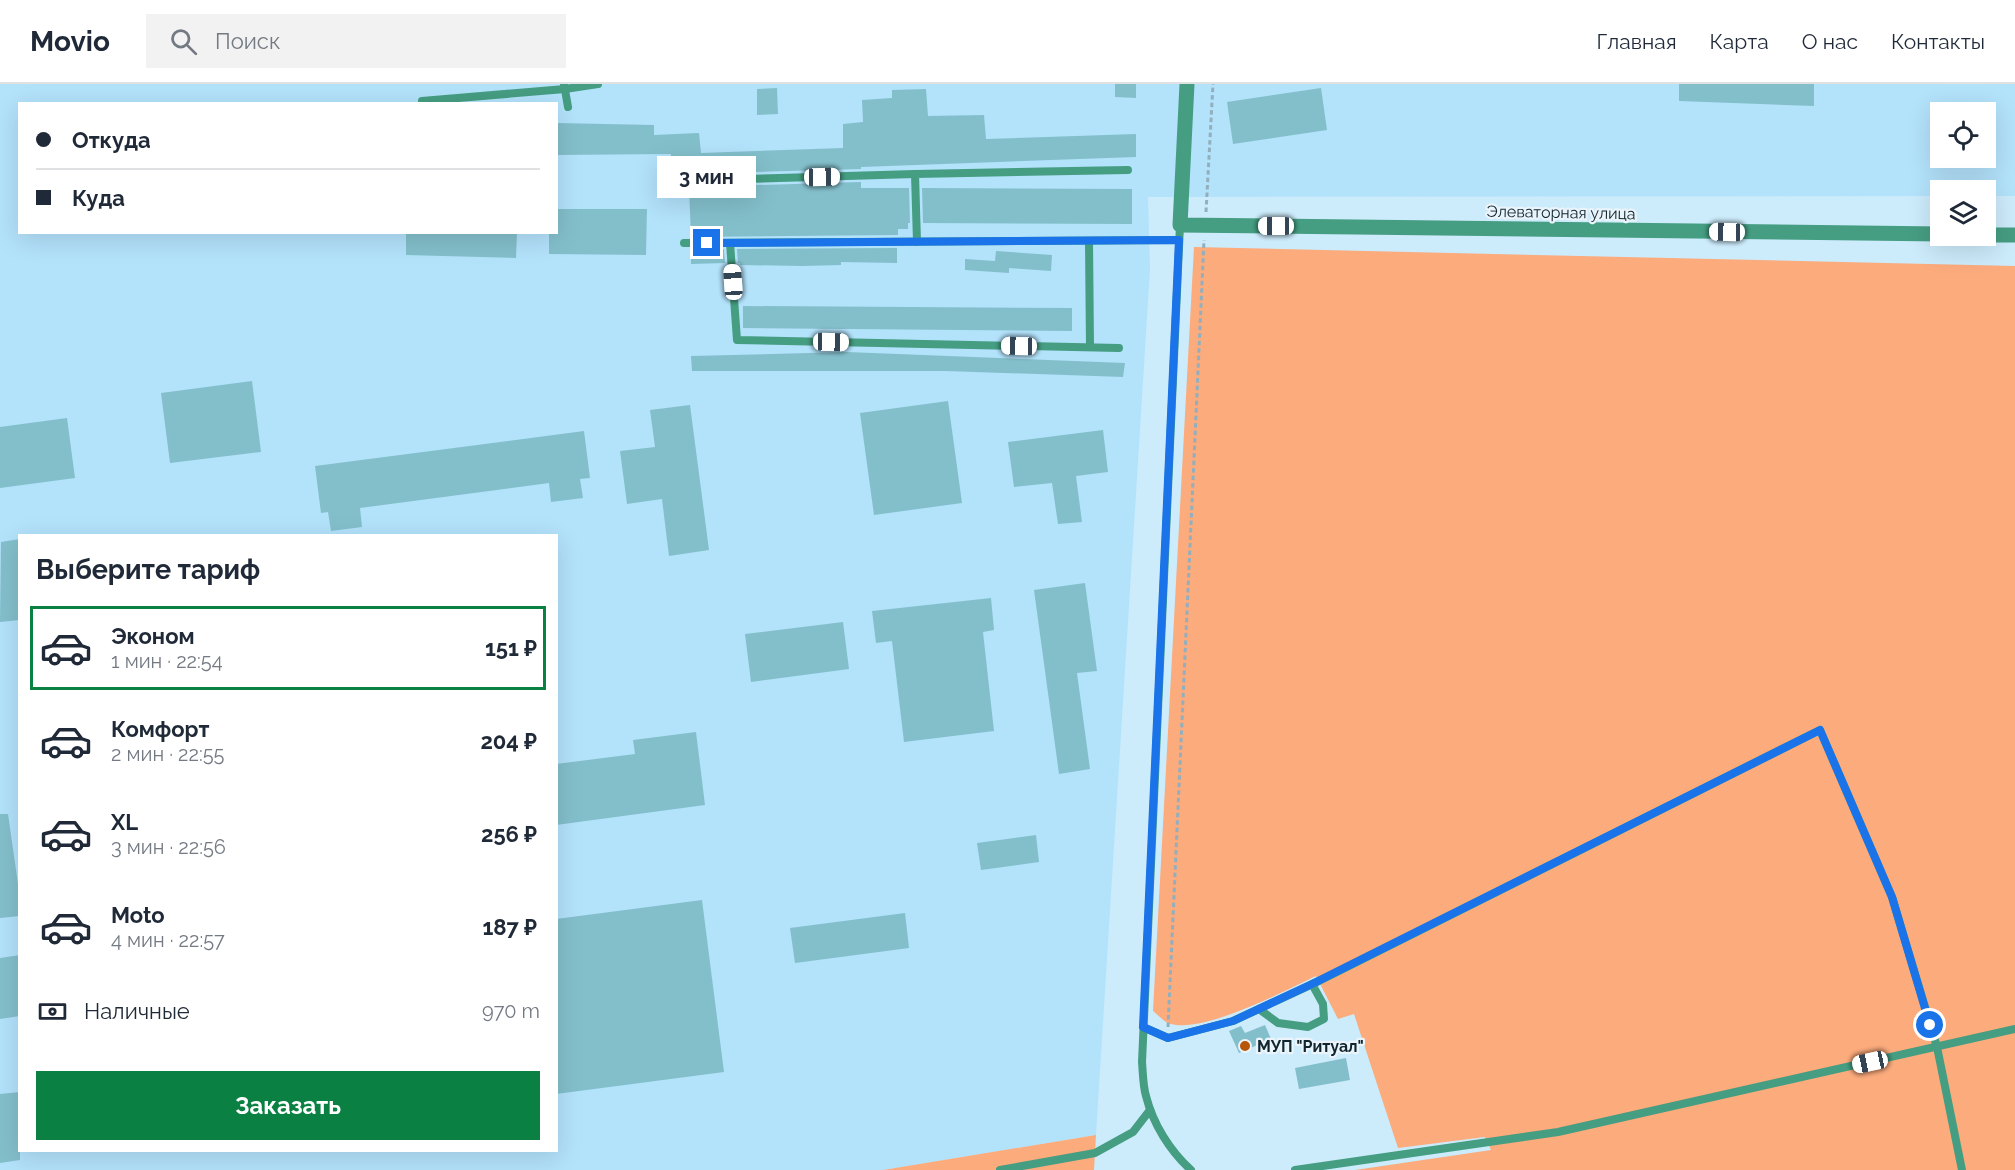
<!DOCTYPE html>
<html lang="ru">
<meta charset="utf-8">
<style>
body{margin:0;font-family:Raleway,sans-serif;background:#f2f2f3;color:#1f2937;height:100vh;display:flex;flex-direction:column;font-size:22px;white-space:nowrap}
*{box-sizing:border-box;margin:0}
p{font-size:20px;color:#747a83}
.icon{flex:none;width:33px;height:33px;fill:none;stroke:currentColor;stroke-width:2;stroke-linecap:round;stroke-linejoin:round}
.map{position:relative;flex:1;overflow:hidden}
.side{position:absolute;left:18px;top:450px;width:540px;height:618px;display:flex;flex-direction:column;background:#fff;border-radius:0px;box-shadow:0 6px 24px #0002}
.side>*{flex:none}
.hud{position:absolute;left:18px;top:18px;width:540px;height:132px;border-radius:0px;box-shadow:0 6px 24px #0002;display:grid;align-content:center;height:132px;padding:0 18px;background:#fff}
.tools{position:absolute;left:1930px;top:18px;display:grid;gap:12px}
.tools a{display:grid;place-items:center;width:66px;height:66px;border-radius:0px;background:#fff;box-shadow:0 6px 24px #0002;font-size:30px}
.end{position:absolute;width:27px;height:27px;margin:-14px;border:8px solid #1a73e8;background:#fff;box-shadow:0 0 0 3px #fff}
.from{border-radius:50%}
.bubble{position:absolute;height:42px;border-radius:0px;background:#fff;box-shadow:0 6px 24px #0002;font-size:20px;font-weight:700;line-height:42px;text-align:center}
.car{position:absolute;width:18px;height:36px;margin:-18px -9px;border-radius:8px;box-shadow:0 0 4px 2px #0007;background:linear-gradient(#fff 24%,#345 0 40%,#fff 0 76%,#345 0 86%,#fff 0)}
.hud b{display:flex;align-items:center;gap:21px;height:57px;font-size:22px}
.hud b+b{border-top:2px solid #e0e1e3}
.hud i{width:15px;height:15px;background:#1f2937}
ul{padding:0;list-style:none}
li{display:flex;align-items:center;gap:18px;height:84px;margin:0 12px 9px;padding:0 6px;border:3px solid transparent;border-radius:0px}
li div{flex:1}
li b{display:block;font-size:22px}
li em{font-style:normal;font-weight:700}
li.active{border-color:#0b8043}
li>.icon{width:54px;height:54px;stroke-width:1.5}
h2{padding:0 18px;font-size:27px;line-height:72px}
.pay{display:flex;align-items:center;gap:15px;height:66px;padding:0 18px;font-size:22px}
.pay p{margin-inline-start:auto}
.action{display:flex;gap:12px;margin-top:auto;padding:12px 18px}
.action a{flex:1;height:69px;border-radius:0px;background:#0b8043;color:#fff;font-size:24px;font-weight:700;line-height:69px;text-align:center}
header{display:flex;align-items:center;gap:36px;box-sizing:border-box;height:84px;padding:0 30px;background:#fff;border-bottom:2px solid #e0e1e3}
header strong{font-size:28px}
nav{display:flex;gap:33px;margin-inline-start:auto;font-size:21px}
.search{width:420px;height:54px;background:#f2f2f3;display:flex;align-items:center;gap:15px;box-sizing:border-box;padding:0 21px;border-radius:0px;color:#747a83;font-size:22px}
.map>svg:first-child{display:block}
.built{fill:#b3e2fb;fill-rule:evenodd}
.green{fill:#fbab7c}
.building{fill:#83bfcb}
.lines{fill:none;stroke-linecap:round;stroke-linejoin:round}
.path{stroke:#93afbd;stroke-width:3;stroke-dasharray:4.5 3;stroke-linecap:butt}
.lane{stroke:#459d82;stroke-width:8}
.street{stroke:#459d82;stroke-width:15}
.route{stroke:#1a73e8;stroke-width:8}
.poi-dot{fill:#b6570c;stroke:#eaf4fa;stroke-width:2}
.labels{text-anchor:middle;stroke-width:4.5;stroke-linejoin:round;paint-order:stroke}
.street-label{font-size:16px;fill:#10252e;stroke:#eaf4fa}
.poi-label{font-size:16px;font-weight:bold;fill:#10252e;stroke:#eaf4fa;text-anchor:start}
</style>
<header>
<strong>Movio</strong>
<div class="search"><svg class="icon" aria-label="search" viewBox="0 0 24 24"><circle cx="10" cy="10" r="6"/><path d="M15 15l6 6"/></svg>Поиск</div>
<nav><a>Главная</a><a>Карта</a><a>О нас</a><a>Контакты</a></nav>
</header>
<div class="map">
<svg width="2015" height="1086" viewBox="0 0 2015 1086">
<rect width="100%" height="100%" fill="#ccebfb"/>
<path class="built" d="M0,0H2015V112H1986V106H1941V112L1148,113L1150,185L1096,1051L883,1086H0ZM20,20H556V148H20ZM1941,28H1986V74H1941ZM20,452H556V1066H20Z"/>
<g class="green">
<path d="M1194,163L2015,182V1086H1355L1491,1066L1485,1053L1398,1064L1354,930L1338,935L1316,892C1284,907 1205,949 1171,940C1165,939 1158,931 1153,927Z"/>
<polygon points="1096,1051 1094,1086 883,1086"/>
</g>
<g class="building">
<polygon points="1115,0 1136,0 1136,14 1115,13"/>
<polygon points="1679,0 1814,0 1814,22 1679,17"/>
<polygon points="777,4 778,30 757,31 757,5"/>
<polygon points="1321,4 1327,46 1233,60 1227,18"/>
<polygon points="926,5 928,32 984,31 986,55 1136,50 1136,73 861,83 861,85 688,90 671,90 671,70 556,71 556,39 654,41 654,51 699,49 701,69 843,64 843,40 863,38 862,16 892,14 892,6"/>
<polygon points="861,98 861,104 909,104 910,139 908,139 908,145 898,145 898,151 691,153 689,103"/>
<polygon points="922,104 1132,105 1132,140 923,139"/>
<polygon points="556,125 647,125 646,171 549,170 549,148 556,148"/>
<polygon points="406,148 517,148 516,174 406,171"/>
<polygon points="897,164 897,179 841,178 841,181 802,182 740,181 740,179 738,179 737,165"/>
<polygon points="691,165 724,165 725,179 691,180"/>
<polygon points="996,167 1052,171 1051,187 1009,184 1009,189 965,186 965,175 995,177"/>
<polygon points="743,222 1072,224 1072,247 743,244"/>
<polygon points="847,268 1125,279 1123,293 946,287 692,287 691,272"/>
<polygon points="252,297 261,368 170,379 161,309"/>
<polygon points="948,317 962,419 874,431 860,329"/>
<polygon points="690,321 709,466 669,472 662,415 627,420 620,367 655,363 650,326"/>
<polygon points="67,334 75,394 0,404 0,343"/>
<polygon points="1103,346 1108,388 1076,392 1082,438 1058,440 1052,399 1014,403 1008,358"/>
<polygon points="584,347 590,394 580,395 583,414 551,418 549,399 360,424 362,443 331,447 328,428 321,429 315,382"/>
<polygon points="20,455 20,536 0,538 1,458"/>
<polygon points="1085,499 1097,587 1077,589 1090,685 1059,690 1034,506"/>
<polygon points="991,514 994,546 983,548 994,647 904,658 892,557 876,559 872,527"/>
<polygon points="843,538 849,585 751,598 745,550"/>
<polygon points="696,648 705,721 556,741 556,680 635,670 633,656"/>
<polygon points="0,730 8,730 20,814 20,832 0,834"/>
<polygon points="1036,751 1039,778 981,786 977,759"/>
<polygon points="702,816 724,988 556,1010 556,835"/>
<polygon points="905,829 909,864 795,879 790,844"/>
<polygon points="20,871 20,932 0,935 0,874"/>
<polygon points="1265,941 1271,955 1239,969 1229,947 1241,942 1245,949"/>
<polygon points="1346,974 1350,996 1299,1005 1295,984"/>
<polygon points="20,1008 20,1076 0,1079 0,1010"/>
</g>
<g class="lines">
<g class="path">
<polyline points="1206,128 1213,0"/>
<polyline points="1168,943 1204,156"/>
</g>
<g class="lane">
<polyline points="564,0 568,23"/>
<polyline points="422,17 565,5 598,0"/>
<polyline points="681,97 915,90"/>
<path d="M1180,141L1142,978C1143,990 1143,1002 1146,1012C1153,1040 1170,1067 1191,1086"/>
<polyline points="1089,157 1090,263"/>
<polyline points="917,158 915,90 1128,86"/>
<polyline points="684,159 1179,156"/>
<polyline points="730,159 737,256 1119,264"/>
<polyline points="1259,925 1278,939 1308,943 1324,935 1323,920 1312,900"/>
<polyline points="1143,943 1168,954 1233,937 1319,897 1820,646 1892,813 1937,963 1962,1086"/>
<polyline points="1000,1086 1095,1069 1133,1048 1150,1026"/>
<polyline points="1295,1086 1558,1048 2015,945"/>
</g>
<g class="street">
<polyline points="1187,0 1180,141 1941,150"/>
<polyline points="1986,151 2015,151"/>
</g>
</g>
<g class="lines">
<polyline class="route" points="707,159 1179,156 1143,943 1168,954 1233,937 1312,900 1820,646 1892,813 1930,941"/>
</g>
<circle class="poi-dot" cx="1245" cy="962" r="6"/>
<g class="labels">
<g class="street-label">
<text transform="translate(1561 128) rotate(1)" y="6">Элеваторная улица</text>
</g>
<g class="poi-label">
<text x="1257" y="968">МУП "Ритуал"</text>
</g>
</g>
</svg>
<div class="tools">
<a><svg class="icon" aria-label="locate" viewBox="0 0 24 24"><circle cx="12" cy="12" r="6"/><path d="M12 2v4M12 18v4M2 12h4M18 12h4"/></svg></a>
<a><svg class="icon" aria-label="layers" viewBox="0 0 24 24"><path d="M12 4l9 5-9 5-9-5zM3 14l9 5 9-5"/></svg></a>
</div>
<i class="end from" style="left:1930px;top:941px"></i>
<i class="end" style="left:707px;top:159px"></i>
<div class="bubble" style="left:657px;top:72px;width:99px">3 мин</div>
<i class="car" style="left:822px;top:93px;rotate:89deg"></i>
<i class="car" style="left:1276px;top:142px;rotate:270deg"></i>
<i class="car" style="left:1727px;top:148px;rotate:271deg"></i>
<i class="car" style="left:733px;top:198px;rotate:356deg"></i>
<i class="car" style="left:831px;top:258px;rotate:91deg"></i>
<i class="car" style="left:1019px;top:262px;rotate:271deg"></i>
<i class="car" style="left:1870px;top:978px;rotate:258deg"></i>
<div class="hud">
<b><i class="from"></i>Откуда</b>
<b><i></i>Куда</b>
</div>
<section class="side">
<h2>Выберите тариф</h2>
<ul>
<li class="active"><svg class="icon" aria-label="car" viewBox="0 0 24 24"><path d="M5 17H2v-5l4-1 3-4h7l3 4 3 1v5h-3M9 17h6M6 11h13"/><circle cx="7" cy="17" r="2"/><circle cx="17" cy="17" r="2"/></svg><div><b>Эконом</b><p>1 мин · 22:54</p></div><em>151 ₽</em></li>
<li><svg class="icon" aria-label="car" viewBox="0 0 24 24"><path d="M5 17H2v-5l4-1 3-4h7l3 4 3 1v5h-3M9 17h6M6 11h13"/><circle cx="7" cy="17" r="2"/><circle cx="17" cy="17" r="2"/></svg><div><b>Комфорт</b><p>2 мин · 22:55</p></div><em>204 ₽</em></li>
<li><svg class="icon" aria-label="car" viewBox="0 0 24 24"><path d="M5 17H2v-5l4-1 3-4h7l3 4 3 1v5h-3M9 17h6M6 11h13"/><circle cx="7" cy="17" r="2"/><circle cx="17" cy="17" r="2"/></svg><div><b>XL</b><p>3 мин · 22:56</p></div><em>256 ₽</em></li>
<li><svg class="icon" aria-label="car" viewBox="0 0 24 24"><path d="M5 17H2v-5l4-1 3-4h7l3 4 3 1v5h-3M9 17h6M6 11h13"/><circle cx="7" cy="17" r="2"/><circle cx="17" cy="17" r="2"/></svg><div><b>Moto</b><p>4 мин · 22:57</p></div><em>187 ₽</em></li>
</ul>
<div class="pay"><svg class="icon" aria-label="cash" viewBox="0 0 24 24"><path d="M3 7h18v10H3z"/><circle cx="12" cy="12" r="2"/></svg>Наличные<p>970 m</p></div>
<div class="action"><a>Заказать</a></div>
</section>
</div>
